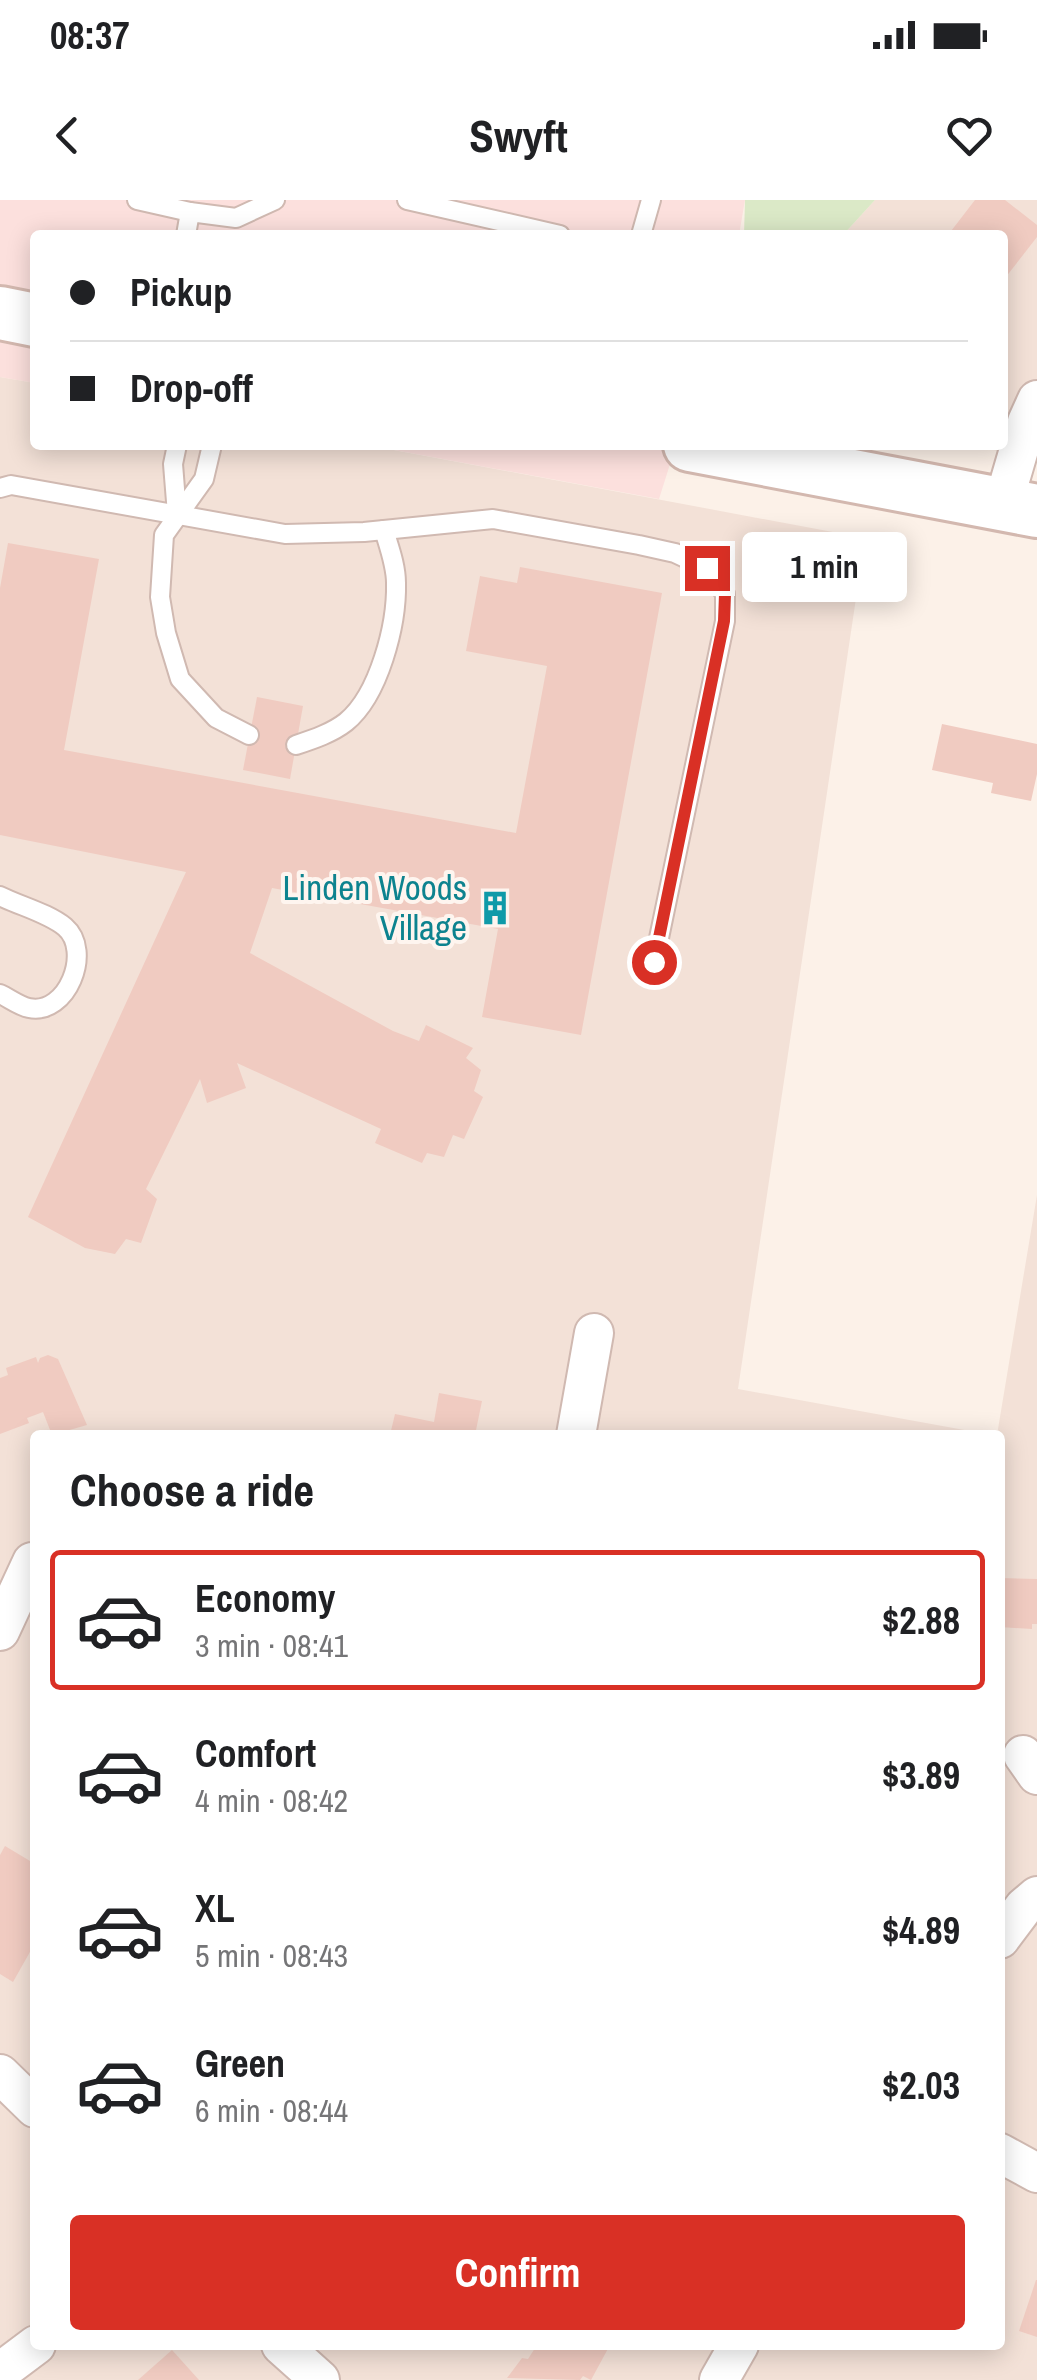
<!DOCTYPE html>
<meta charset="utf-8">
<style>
body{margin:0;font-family:"Archivo Narrow",sans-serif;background:#f6f6f6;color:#202124;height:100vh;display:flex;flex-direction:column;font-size:38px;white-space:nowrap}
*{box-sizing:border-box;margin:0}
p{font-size:32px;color:#757577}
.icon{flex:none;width:55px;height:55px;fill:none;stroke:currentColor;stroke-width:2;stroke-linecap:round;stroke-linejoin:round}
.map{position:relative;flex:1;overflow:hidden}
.drawer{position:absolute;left:30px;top:1230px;width:975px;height:920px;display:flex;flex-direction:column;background:#fff;border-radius:10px;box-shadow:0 5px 25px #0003}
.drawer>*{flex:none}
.banner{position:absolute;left:30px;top:30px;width:978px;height:220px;border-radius:10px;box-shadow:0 5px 25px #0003;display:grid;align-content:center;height:220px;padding:0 40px;background:#fff}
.end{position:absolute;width:45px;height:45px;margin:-22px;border:12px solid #d93025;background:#fff;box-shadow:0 0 0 5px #fff}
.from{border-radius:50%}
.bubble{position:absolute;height:70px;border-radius:10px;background:#fff;box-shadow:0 5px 25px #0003;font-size:32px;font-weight:700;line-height:70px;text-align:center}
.banner b{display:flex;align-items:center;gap:35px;height:95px;font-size:38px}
.banner b+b{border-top:2px solid #e0e0e0}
.banner i{width:25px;height:25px;background:#202124}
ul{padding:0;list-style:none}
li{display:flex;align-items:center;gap:30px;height:140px;margin:0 20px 15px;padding:0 20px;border:5px solid transparent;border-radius:10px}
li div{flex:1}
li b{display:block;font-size:38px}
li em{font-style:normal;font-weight:700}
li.selected{border-color:#d93025}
li>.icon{width:90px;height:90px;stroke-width:1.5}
h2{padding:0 40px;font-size:45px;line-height:120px}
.cta{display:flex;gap:20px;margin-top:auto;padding:20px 40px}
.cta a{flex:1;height:115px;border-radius:10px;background:#d93025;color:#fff;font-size:40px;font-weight:700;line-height:115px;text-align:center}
.status{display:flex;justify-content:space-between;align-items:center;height:70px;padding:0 50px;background:#fff;direction:ltr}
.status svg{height:28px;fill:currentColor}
header{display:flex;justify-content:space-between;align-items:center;height:130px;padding:0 40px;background:#fff;font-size:45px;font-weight:700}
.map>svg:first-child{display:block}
.residential{fill:#f3e1d7}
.commercial{fill:#fce0dd}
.green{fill:#dbe9c7}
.building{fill:#f0cbc1}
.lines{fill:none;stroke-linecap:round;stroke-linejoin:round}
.lane-casing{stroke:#d0b9b1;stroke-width:22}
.street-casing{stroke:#d0b9b1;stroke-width:42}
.secondary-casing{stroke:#d3b8af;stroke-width:58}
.lane{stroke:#fff;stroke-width:18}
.street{stroke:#fff;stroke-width:38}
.secondary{stroke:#fff;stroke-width:52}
.route{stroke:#d93025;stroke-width:12}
.labels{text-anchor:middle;stroke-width:8;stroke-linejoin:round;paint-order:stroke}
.culture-label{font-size:35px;fill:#0d838f;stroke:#fef5ef;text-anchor:end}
</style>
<div class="status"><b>08:37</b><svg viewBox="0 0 49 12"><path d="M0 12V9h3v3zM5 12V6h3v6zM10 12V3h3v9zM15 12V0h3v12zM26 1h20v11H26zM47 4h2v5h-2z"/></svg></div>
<header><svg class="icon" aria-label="back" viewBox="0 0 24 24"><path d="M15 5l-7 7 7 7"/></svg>Swyft<svg class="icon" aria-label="heart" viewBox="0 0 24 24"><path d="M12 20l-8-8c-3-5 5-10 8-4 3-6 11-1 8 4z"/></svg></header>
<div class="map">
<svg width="1037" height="2180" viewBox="0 0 1037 2180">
<rect width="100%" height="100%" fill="#fcf1e8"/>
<g class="residential">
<polygon points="875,0 1037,0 1037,257 962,245 1002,245 1002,35 843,35"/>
<polygon points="0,177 35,183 35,245 367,245 865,338 738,1189 992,1235 35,1235 35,2145 1000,2145 1000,1235 997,1235 1037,995 1037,2180 0,2180"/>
</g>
<g class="commercial">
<polygon points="0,0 745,0 739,35 35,35 35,183 0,177"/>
<polygon points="367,245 676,245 659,299"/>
</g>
<polygon class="green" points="745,0 875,0 843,35 744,35"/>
<g class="building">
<polygon points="975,0 1005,0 1037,25 1037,37 1002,82 1002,35 948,35"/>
<polygon points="8,343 99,359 64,550 516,633 547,466 466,451 480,376 517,383 520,367 662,393 581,835 482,817 498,729 272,688 250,753 393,831 419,841 426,825 473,848 466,858 481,870 474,891 483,897 464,939 453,935 444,957 427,953 422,963 375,943 381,929 237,863 246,888 207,903 200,879 146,989 157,999 141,1043 126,1039 115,1054 85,1048 28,1017 186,672 0,635 0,388"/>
<polygon points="257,497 303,506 290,579 243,570"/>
<polygon points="942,524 1037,544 1037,574 1031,601 991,593 993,583 932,570"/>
<polygon points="48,1155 58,1159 87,1225 52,1235 43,1212 27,1218 29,1223 0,1234 0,1178 8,1175 6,1168 36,1157 38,1163 40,1158"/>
<polygon points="439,1193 482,1201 475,1235 390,1235 395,1214 434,1222"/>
<polygon points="1000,1378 1037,1379 1037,1424 1032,1424 1032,1429 1000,1427"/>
<polygon points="5,1646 35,1664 35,1743 13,1782 0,1774 0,1655"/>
<polygon points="1036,2080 1037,2080 1037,2137 1019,2131"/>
<polygon points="537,2145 610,2145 591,2180 583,2176 580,2180 507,2178 522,2158 528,2159"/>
<polygon points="172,2150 199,2180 138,2180"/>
</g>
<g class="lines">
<g class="lane-casing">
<g id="lane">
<polyline points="137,0 190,12"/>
<polyline points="407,0 560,35"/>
<polyline points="186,35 190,12 236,18 275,0"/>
<polyline points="641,35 651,0"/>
<polyline points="212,245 204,279 164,335 160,397 166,433 180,479 216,518 249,535"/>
<polyline points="0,288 11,285 285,334 364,332 493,319 639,345 675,353 707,368 725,394 725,421 654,762"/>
<polyline points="177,314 173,264 177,245"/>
<path d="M296,545C314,539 332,533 346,522C379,495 397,425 396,383C396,365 389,347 384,330"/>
<path d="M0,696C20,706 48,713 65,727C93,751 67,816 29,808C19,806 9,798 0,794"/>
</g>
</g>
<g class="street-casing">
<g id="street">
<polyline points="1003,304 1027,222 1037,200"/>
<polyline points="576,1235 594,1133"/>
<polyline points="0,1431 32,1362"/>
<polyline points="1023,1555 1037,1575"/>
<polyline points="1000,1739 1024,1707 1037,1696"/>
<polyline points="0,1874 35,1908"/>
<polyline points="1000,1953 1037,1973"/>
<polyline points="281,2145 320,2180"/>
<polyline points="0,2172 36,2145"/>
<polyline points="719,2180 739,2145"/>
</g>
</g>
<g class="secondary-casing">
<g id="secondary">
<polyline points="0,113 35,120"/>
<polyline points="690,245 1037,311"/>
</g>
</g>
<use href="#lane" class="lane"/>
<use href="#street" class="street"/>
<use href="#secondary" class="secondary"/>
</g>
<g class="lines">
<polyline class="route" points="654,762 724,421 725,394 707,368"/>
</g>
<defs>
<g id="building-bare" transform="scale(2.7)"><path d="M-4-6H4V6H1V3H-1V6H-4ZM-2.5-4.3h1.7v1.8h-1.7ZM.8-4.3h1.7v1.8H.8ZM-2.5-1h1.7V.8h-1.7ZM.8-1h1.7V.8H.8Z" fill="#0f9aa8" stroke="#fef5ef" stroke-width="2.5" paint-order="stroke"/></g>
</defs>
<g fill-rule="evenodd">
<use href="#building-bare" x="495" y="708"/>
</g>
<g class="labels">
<g class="culture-label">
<text x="467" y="700">Linden Woods<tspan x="467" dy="40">Village</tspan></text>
</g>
</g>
</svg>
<i class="end from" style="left:654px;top:762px"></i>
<i class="end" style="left:707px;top:368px"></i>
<div class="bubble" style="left:742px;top:332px;width:165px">1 min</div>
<div class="banner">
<b><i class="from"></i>Pickup</b>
<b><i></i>Drop-off</b>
</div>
<section class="drawer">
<h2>Choose a ride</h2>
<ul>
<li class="selected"><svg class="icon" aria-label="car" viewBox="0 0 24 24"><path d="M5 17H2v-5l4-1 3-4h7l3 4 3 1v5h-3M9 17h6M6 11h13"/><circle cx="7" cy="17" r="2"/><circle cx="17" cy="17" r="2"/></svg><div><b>Economy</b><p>3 min · 08:41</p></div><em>$2.88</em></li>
<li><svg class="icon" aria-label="car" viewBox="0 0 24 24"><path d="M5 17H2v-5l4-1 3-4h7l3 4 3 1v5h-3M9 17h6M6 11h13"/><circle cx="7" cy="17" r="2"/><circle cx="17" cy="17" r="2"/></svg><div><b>Comfort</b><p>4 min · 08:42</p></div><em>$3.89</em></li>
<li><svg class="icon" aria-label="car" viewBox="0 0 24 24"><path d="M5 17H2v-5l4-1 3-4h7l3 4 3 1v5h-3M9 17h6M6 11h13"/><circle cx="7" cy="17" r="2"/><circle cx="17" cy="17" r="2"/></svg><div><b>XL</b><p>5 min · 08:43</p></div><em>$4.89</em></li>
<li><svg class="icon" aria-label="car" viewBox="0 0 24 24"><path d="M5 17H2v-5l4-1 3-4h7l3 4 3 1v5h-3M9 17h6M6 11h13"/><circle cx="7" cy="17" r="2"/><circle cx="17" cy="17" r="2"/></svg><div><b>Green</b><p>6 min · 08:44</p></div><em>$2.03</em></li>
</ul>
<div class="cta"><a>Confirm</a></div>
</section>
</div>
